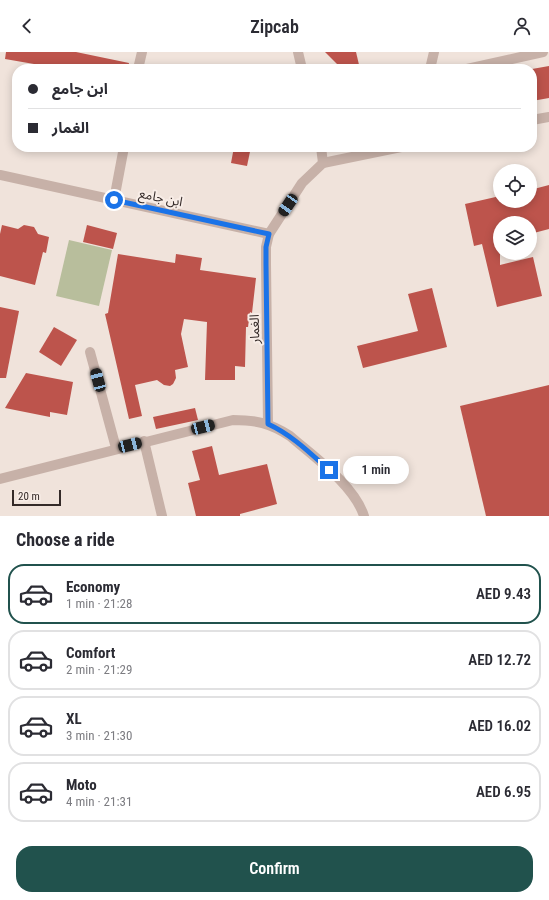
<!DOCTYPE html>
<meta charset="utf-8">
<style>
body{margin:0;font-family:"Roboto Condensed","Noto Sans Arabic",sans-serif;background:#f2f2f3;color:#2b2b33;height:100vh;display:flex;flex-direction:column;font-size:15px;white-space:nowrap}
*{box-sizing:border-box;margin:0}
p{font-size:13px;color:#7c7c81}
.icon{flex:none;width:22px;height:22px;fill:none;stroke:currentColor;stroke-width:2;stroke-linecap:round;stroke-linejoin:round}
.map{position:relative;height:464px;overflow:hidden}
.panel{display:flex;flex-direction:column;background:#fff;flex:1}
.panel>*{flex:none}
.hud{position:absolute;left:12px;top:12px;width:525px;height:88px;border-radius:16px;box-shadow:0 2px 10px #0003;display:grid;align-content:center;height:88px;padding:0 16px;background:#fff}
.buttons{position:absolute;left:493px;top:112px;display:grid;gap:8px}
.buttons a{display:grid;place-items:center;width:44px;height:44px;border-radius:50%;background:#fff;box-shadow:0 2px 10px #0003;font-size:20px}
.scale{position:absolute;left:12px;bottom:10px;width:49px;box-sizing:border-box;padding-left:4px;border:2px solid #342a28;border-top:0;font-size:11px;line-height:14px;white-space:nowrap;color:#342a28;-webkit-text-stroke:3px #f8ede7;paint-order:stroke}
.end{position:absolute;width:18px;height:18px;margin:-9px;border:5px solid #1a73e8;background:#fff;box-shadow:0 0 0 2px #fff}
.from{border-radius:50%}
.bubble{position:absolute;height:28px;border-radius:14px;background:#fff;box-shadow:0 2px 10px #0003;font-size:13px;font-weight:600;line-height:28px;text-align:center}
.car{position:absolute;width:12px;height:24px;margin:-12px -6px;border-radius:5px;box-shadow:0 0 3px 1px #0007;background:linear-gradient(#222 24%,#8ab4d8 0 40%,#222 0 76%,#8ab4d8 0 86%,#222 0)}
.hud b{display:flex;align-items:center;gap:14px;height:38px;font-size:15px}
.hud b+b{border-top:1px solid #e1e1e2}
.hud i{width:10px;height:10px;background:#2b2b33}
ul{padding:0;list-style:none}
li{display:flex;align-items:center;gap:12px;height:60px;margin:0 8px 6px;padding:0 8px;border:2px solid #e1e1e2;border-radius:16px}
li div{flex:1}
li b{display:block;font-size:15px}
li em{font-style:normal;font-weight:600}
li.on{border-color:#21524d}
li>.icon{width:36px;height:36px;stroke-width:1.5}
h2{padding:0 16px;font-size:18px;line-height:48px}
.action{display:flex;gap:8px;margin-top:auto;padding:8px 16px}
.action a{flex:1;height:46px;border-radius:16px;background:#21524d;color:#fff;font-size:16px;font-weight:600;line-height:46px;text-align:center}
header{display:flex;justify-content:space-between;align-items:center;height:52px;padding:0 16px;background:#fff;font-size:18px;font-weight:600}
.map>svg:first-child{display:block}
.green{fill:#b8be9c}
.building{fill:#bd544c}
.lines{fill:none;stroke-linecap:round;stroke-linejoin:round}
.street{stroke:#c7b1a8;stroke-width:10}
.route{stroke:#1a73e8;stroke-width:5}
.labels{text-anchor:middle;stroke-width:4;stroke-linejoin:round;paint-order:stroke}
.street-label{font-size:13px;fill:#342a28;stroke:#f8ede7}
</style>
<header><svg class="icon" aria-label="back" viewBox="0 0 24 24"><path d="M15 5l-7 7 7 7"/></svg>Zipcab<svg class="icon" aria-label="person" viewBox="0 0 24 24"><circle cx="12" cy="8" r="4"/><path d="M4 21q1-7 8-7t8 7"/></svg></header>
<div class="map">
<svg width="549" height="464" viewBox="0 0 549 464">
<rect width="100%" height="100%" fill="#f0e3db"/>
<polygon class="green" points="69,188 112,198 99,254 56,244"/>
<g class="building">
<polygon points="6,0 76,0 129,11 128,17 63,17 5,7"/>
<polygon points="325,0 356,0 360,17 342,17"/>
<polygon points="549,14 549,46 532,49 532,17"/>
<polygon points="234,95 251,95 247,114 231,111"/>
<polygon points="549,133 549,177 530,182 530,171 500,171 500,213 533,205 542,244 497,255 482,192 474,194 465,152 500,144 500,149 530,149 530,138"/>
<polygon points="2,173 18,177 24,173 34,175 38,182 49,185 46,201 43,200 35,233 0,224 0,182"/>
<polygon points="87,173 117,181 113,197 83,190"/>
<polygon points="118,202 175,211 176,202 202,206 200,218 256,226 252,261 250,260 248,275 246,275 245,315 235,314 235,328 205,328 207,270 184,267 181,282 188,315 175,318 176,326 173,332 170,334 164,333 157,328 135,333 142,364 129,367 105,262 108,261"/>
<polygon points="432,236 447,295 363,316 357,294 418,279 408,242"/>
<polygon points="0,255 19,259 6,326 0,326"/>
<polygon points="54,275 77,288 61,314 39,300"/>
<polygon points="26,321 73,330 67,363 50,360 50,365 5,356"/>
<polygon points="549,333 549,464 486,464 460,354"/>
<polygon points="195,356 198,368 156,377 153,365"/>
<polygon points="212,394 219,423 267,412 277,452 240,462 240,464 196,464 188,431 200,428 192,399"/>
</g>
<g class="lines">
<g class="street">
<polyline points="298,0 302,17"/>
<polyline points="138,17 142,0"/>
<polyline points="430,17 434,0"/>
<polyline points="467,17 543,0"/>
<polyline points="532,68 549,65"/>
<polyline points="323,111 401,95"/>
<polyline points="0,123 269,182"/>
<polyline points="114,148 124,95"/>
<polyline points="90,300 116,396"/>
<polyline points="268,372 266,212 266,195 269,182 302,131 323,111 321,95"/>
<polyline points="144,389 162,464"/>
<path d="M0,427L233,368C256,368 270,371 290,384C314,405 354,433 364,464"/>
</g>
</g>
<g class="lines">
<path class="route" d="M114,148L269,182L266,195V212L268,372C292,383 310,401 329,418"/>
</g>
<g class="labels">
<g class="street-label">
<text transform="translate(161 145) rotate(12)" y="5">ابن جامع</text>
<text transform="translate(254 277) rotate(-91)" y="5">الغمار</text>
</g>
</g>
</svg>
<div class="buttons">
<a><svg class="icon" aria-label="locate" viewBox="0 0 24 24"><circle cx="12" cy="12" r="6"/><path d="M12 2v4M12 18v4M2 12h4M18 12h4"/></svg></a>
<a><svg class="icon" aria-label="layers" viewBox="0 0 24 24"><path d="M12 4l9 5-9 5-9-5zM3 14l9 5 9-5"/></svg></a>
</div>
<div class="scale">20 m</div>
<i class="end from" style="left:114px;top:148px"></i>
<i class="end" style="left:329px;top:418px"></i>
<div class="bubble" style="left:343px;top:404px;width:66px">1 min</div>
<i class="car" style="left:288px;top:153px;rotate:214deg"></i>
<i class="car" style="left:98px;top:328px;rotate:345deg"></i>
<i class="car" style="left:203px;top:375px;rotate:76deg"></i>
<i class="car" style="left:130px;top:393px;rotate:76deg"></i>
<div class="hud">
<b><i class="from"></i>ابن جامع</b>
<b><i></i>الغمار</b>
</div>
</div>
<section class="panel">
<h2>Choose a ride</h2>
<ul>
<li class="on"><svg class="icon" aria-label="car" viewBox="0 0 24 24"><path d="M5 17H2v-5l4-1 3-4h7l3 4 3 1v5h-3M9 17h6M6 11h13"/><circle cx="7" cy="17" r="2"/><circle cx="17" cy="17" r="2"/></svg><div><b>Economy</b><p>1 min · 21:28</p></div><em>AED 9.43</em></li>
<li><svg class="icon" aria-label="car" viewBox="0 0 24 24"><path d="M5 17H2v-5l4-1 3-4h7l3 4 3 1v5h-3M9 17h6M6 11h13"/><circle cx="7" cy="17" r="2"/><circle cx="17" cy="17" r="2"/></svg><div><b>Comfort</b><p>2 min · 21:29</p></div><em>AED 12.72</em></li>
<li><svg class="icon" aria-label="car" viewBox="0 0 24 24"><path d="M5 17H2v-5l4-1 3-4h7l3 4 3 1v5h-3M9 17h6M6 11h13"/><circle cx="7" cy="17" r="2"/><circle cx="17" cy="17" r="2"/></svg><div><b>XL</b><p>3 min · 21:30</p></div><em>AED 16.02</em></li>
<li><svg class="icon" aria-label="car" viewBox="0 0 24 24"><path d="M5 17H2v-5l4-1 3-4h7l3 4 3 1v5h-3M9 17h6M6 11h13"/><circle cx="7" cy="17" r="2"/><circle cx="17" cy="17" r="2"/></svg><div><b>Moto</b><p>4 min · 21:31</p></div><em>AED 6.95</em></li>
</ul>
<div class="action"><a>Confirm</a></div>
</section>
